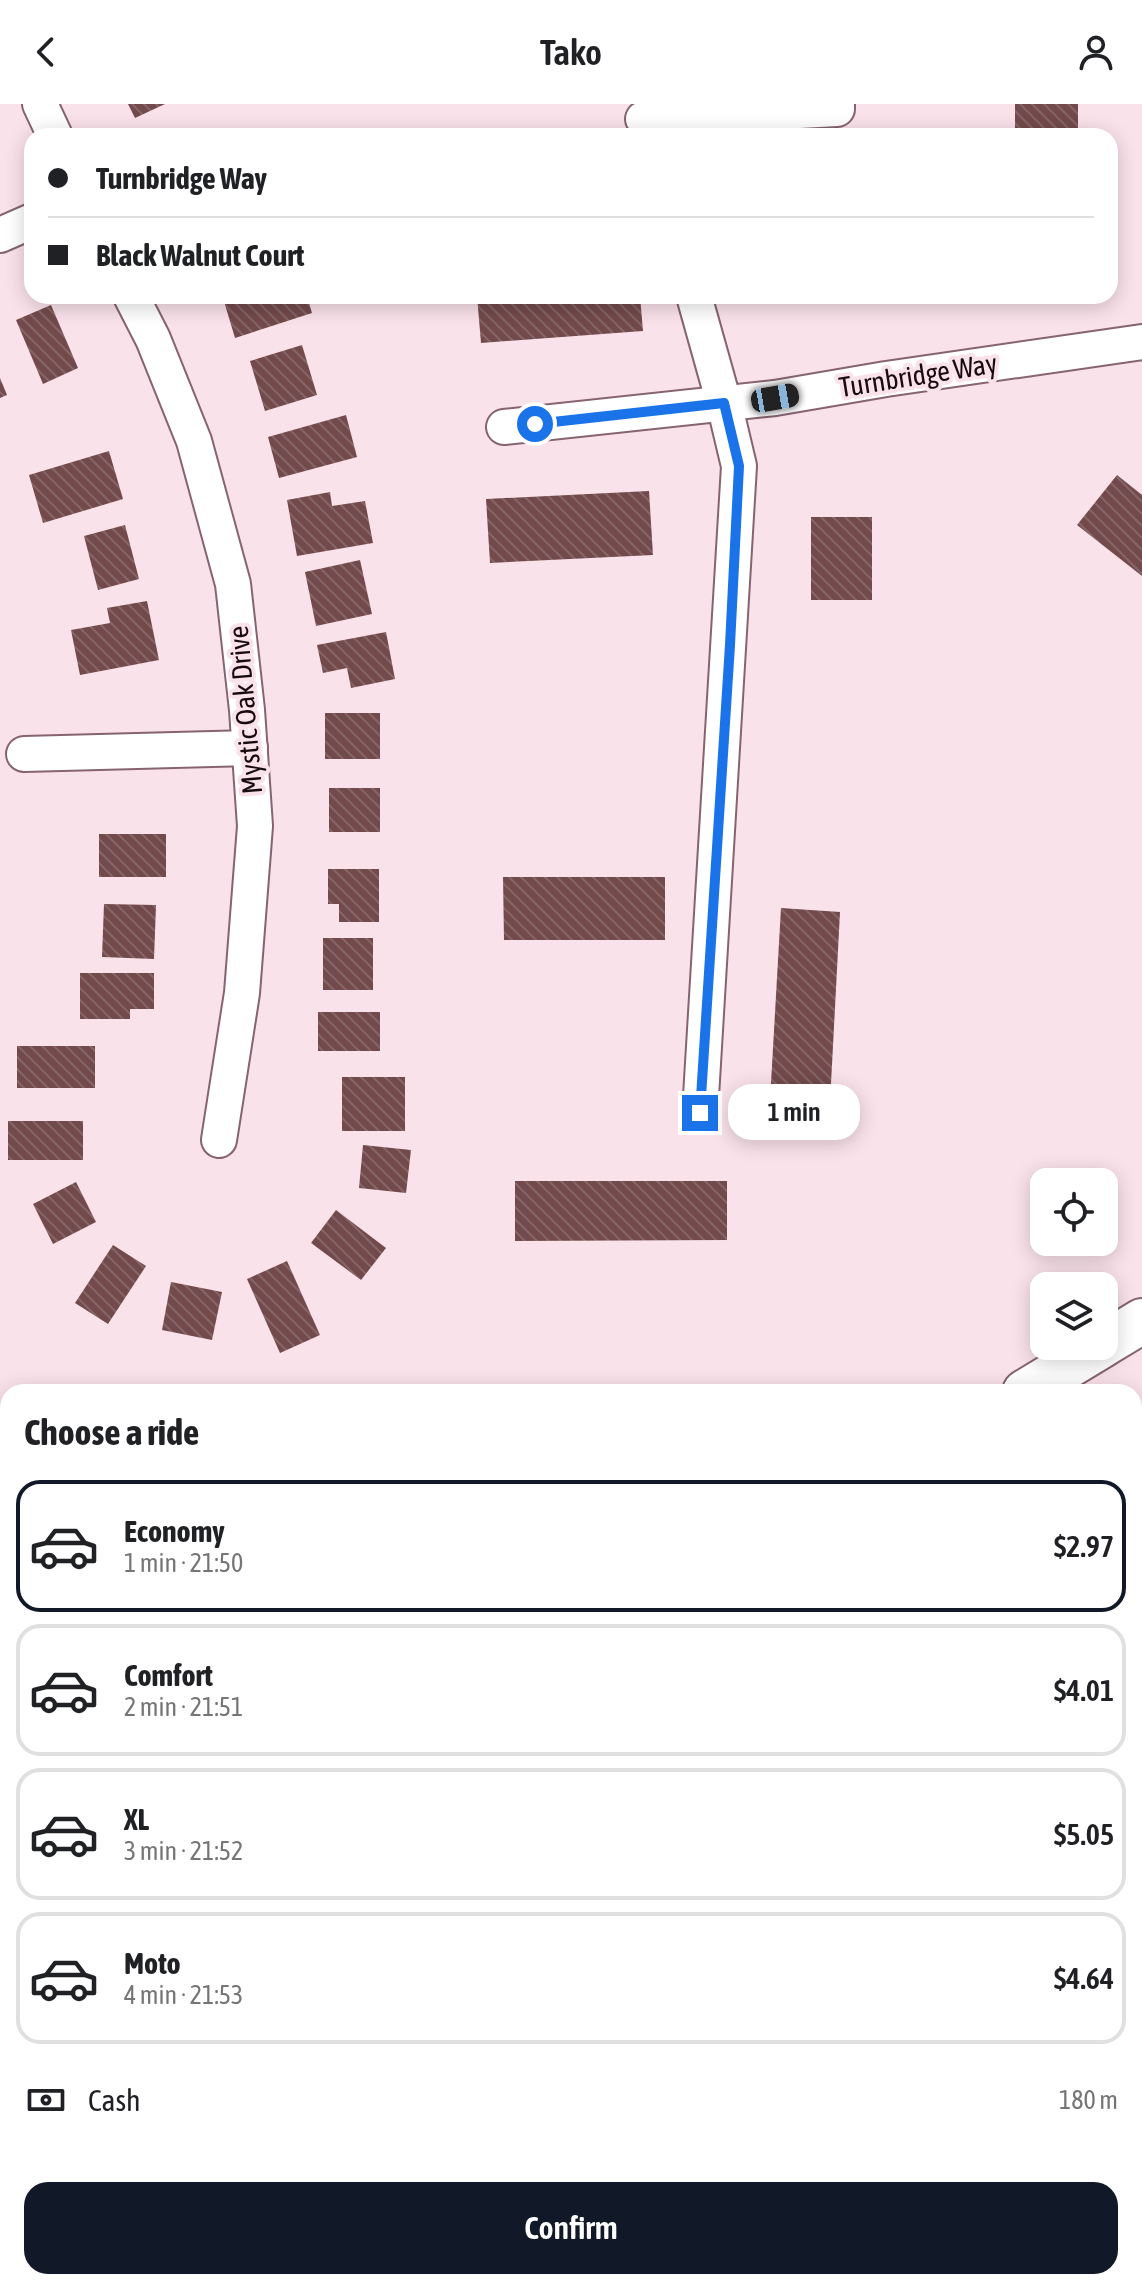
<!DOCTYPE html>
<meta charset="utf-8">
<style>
body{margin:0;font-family:"Asap Condensed",sans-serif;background:#f6f6f6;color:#202124;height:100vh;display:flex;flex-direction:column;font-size:30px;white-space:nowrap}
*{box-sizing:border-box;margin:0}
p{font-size:26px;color:#757577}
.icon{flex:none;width:44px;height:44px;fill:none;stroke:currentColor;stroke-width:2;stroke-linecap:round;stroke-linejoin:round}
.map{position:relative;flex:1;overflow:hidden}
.drawer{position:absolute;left:0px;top:1280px;width:1142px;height:906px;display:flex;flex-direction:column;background:#fff;border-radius:24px 24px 0 0;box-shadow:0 4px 20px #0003}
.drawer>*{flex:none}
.top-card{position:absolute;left:24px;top:24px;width:1094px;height:176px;border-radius:24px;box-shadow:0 4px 20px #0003;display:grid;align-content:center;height:176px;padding:0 24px;background:#fff}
.fabs{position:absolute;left:1030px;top:1064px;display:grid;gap:16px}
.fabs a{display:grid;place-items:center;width:88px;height:88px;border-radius:16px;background:#fff;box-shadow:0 4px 20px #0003;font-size:40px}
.end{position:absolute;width:36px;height:36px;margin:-18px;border:10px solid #1a73e8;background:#fff;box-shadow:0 0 0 4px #fff}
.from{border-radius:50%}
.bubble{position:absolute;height:56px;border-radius:24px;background:#fff;box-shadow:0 4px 20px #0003;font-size:26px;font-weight:600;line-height:56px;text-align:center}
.car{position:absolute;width:24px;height:48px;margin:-24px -12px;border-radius:10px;box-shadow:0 0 6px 2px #0007;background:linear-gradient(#222 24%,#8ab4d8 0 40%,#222 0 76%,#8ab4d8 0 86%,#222 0)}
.top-card b{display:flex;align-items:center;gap:28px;height:76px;font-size:30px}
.top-card b+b{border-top:2px solid #e0e0e0}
.top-card i{width:20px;height:20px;background:#202124}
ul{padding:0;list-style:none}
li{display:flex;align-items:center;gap:24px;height:132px;margin:0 16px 12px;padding:0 8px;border:4px solid #e0e0e0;border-radius:24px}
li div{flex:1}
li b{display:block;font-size:30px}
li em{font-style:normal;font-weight:600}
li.current{border-color:#111827}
li>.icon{width:72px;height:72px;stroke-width:1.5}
h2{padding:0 24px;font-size:36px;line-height:96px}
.pay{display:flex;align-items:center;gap:20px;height:88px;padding:0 24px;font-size:30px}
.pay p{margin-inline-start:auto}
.primary-button{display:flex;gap:16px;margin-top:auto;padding:16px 24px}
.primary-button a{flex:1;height:92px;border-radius:24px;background:#111827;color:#fff;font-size:32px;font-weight:600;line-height:92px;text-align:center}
header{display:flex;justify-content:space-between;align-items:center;height:104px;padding:0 24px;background:#fff;font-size:36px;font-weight:600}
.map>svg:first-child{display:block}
.green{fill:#e0b8ab}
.forest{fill:url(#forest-crowns)}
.water{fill:#b09dc1}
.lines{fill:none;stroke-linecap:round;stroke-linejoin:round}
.stream{stroke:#b09dc1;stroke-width:10}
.building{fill:url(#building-back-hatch)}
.minor-casing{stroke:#866371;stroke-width:38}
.highway-casing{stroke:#866371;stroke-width:48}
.minor{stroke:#fff;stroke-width:34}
.highway{stroke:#fff;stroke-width:44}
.route{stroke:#1a73e8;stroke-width:10}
.labels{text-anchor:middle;stroke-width:8;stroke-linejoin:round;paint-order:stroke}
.street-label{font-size:28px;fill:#180b10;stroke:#fae2ea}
</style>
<header><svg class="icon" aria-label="back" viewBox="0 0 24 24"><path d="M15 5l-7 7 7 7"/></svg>Tako<svg class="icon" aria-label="person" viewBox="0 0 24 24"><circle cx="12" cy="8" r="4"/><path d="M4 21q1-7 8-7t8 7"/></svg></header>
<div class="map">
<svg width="1142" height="2185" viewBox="0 0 1142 2185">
<defs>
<pattern id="forest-crowns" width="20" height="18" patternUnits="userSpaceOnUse" patternTransform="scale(2)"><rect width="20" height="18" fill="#e0b8ab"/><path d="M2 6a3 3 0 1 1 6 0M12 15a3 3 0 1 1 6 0" fill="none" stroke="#bf9d92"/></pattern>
<pattern id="building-back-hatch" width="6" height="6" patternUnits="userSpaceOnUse" patternTransform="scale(2)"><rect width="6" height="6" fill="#734a4b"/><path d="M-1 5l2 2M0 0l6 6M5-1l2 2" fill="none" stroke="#856566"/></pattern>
</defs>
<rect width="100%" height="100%" fill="#fae2ea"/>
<polygon class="green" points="1142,1414 1142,1719 1134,1720 1134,1419"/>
<polygon class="forest" points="467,2178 881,2178 885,2185 457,2185"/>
<polygon class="water" points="963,2178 1019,2178 1024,2185 967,2185"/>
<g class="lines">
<polyline class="stream" points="728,2178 729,2185"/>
</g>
<g class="building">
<polygon points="128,0 165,0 135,14"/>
<rect x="1015" y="0" width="63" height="32"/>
<polygon points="228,192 307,192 312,209 235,234 223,194"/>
<polygon points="477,192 640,192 643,227 481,239"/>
<polygon points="51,201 78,264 43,280 16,216"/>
<polygon points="302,241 317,291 265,307 250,257"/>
<polygon points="0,274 7,291 0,294"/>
<polygon points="346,311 357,353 279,374 268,333"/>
<polygon points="109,347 123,395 43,419 29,371"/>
<polygon points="1117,371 1142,391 1142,472 1077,421"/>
<polygon points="649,387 653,451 490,459 486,395"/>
<polygon points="330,388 332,402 365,397 373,439 297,452 287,396"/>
<rect x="811" y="413" width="61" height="83"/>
<polygon points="125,421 139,475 98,486 84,432"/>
<polygon points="360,456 372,510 316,522 305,468"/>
<polygon points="147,497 159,556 80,571 71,526 110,519 107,504"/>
<polygon points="386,528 395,575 351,584 347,564 323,569 317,541"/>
<rect x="325" y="609" width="55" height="46"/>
<rect x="329" y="684" width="51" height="44"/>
<rect x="99" y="730" width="67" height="43"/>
<polygon points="328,765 379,765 379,818 339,818 339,800 328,800"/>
<polygon points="503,773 665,773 665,836 504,836"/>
<polygon points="104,800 156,801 154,855 102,853"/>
<polygon points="781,804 840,808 829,1018 769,1014"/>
<rect x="323" y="834" width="50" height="52"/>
<polygon points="80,869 154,869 154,905 130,905 130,915 80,915"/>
<rect x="318" y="908" width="62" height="39"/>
<rect x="17" y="942" width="78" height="42"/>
<rect x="342" y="973" width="63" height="54"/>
<rect x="8" y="1017" width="75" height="39"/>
<polygon points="363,1041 411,1046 406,1089 359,1084"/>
<polygon points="515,1077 727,1077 727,1136 515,1137"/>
<polygon points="76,1078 96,1118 53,1140 33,1100"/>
<polygon points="336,1106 386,1144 361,1176 311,1139"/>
<polygon points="113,1141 146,1162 108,1220 75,1199"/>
<polygon points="287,1157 320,1231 280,1249 247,1175"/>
<polygon points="171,1178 222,1188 212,1236 162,1226"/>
<rect x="1134" y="1952" width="8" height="188"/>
</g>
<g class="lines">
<g class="minor-casing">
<g id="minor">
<polyline points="40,0 55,32"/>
<polyline points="643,15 837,5 837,0"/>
<polyline points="0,131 32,117"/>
<polyline points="131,192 153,235 194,337 233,480 247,606 255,722 242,889 219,1036"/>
<polyline points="694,192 724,299 739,362 700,1009"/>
<polyline points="504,323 775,294 886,275 1142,238"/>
<polyline points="24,650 250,644"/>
</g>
</g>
<g class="highway-casing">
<g id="highway">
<polyline points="1104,1240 1142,1217"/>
<polyline points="1025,1288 1101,1242"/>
<polyline points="1134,1369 1142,1364"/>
<polyline points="1134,1745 1142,1745"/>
<polyline points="0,1909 8,1905"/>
<polyline points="0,2056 8,2051"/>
<polyline points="0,2099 8,2095"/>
</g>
</g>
<use href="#minor" class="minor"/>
<use href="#highway" class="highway"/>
</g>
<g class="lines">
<polyline class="route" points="535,320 724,299 739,362 730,541 700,1009"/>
</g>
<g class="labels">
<g class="street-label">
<text transform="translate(918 271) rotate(-9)" y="10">Turnbridge Way</text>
<text transform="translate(245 606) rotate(-95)" y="10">Mystic Oak Drive</text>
</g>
</g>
</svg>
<div class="fabs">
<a><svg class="icon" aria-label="locate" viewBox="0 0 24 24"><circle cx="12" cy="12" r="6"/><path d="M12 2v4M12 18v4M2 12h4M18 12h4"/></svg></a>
<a><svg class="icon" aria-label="layers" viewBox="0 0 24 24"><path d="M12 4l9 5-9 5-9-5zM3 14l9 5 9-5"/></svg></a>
</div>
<i class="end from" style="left:535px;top:320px"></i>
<i class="end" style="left:700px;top:1009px"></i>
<div class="bubble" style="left:728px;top:980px;width:132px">1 min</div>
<i class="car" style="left:775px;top:294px;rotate:80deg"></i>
<div class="top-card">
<b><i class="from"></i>Turnbridge Way</b>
<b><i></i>Black Walnut Court</b>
</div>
<section class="drawer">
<h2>Choose a ride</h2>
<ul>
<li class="current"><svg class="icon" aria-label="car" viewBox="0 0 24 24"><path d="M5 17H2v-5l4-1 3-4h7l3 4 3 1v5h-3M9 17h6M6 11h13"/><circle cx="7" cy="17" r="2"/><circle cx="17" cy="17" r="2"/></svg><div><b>Economy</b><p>1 min · 21:50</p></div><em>$2.97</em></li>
<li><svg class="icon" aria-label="car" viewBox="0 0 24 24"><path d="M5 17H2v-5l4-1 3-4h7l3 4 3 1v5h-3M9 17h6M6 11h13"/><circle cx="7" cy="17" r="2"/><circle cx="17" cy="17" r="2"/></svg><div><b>Comfort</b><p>2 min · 21:51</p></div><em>$4.01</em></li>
<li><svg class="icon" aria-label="car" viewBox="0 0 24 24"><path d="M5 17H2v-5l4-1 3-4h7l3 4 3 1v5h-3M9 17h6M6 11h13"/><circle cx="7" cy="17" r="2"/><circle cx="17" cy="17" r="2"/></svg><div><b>XL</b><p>3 min · 21:52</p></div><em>$5.05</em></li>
<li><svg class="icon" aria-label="car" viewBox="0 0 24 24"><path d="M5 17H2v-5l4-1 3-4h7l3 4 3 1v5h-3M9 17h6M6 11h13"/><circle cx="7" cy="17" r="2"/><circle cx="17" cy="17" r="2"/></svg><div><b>Moto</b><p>4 min · 21:53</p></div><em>$4.64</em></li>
</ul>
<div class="pay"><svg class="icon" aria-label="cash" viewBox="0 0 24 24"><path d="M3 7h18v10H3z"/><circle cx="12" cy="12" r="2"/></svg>Cash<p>180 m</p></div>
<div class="primary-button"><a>Confirm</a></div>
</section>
</div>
